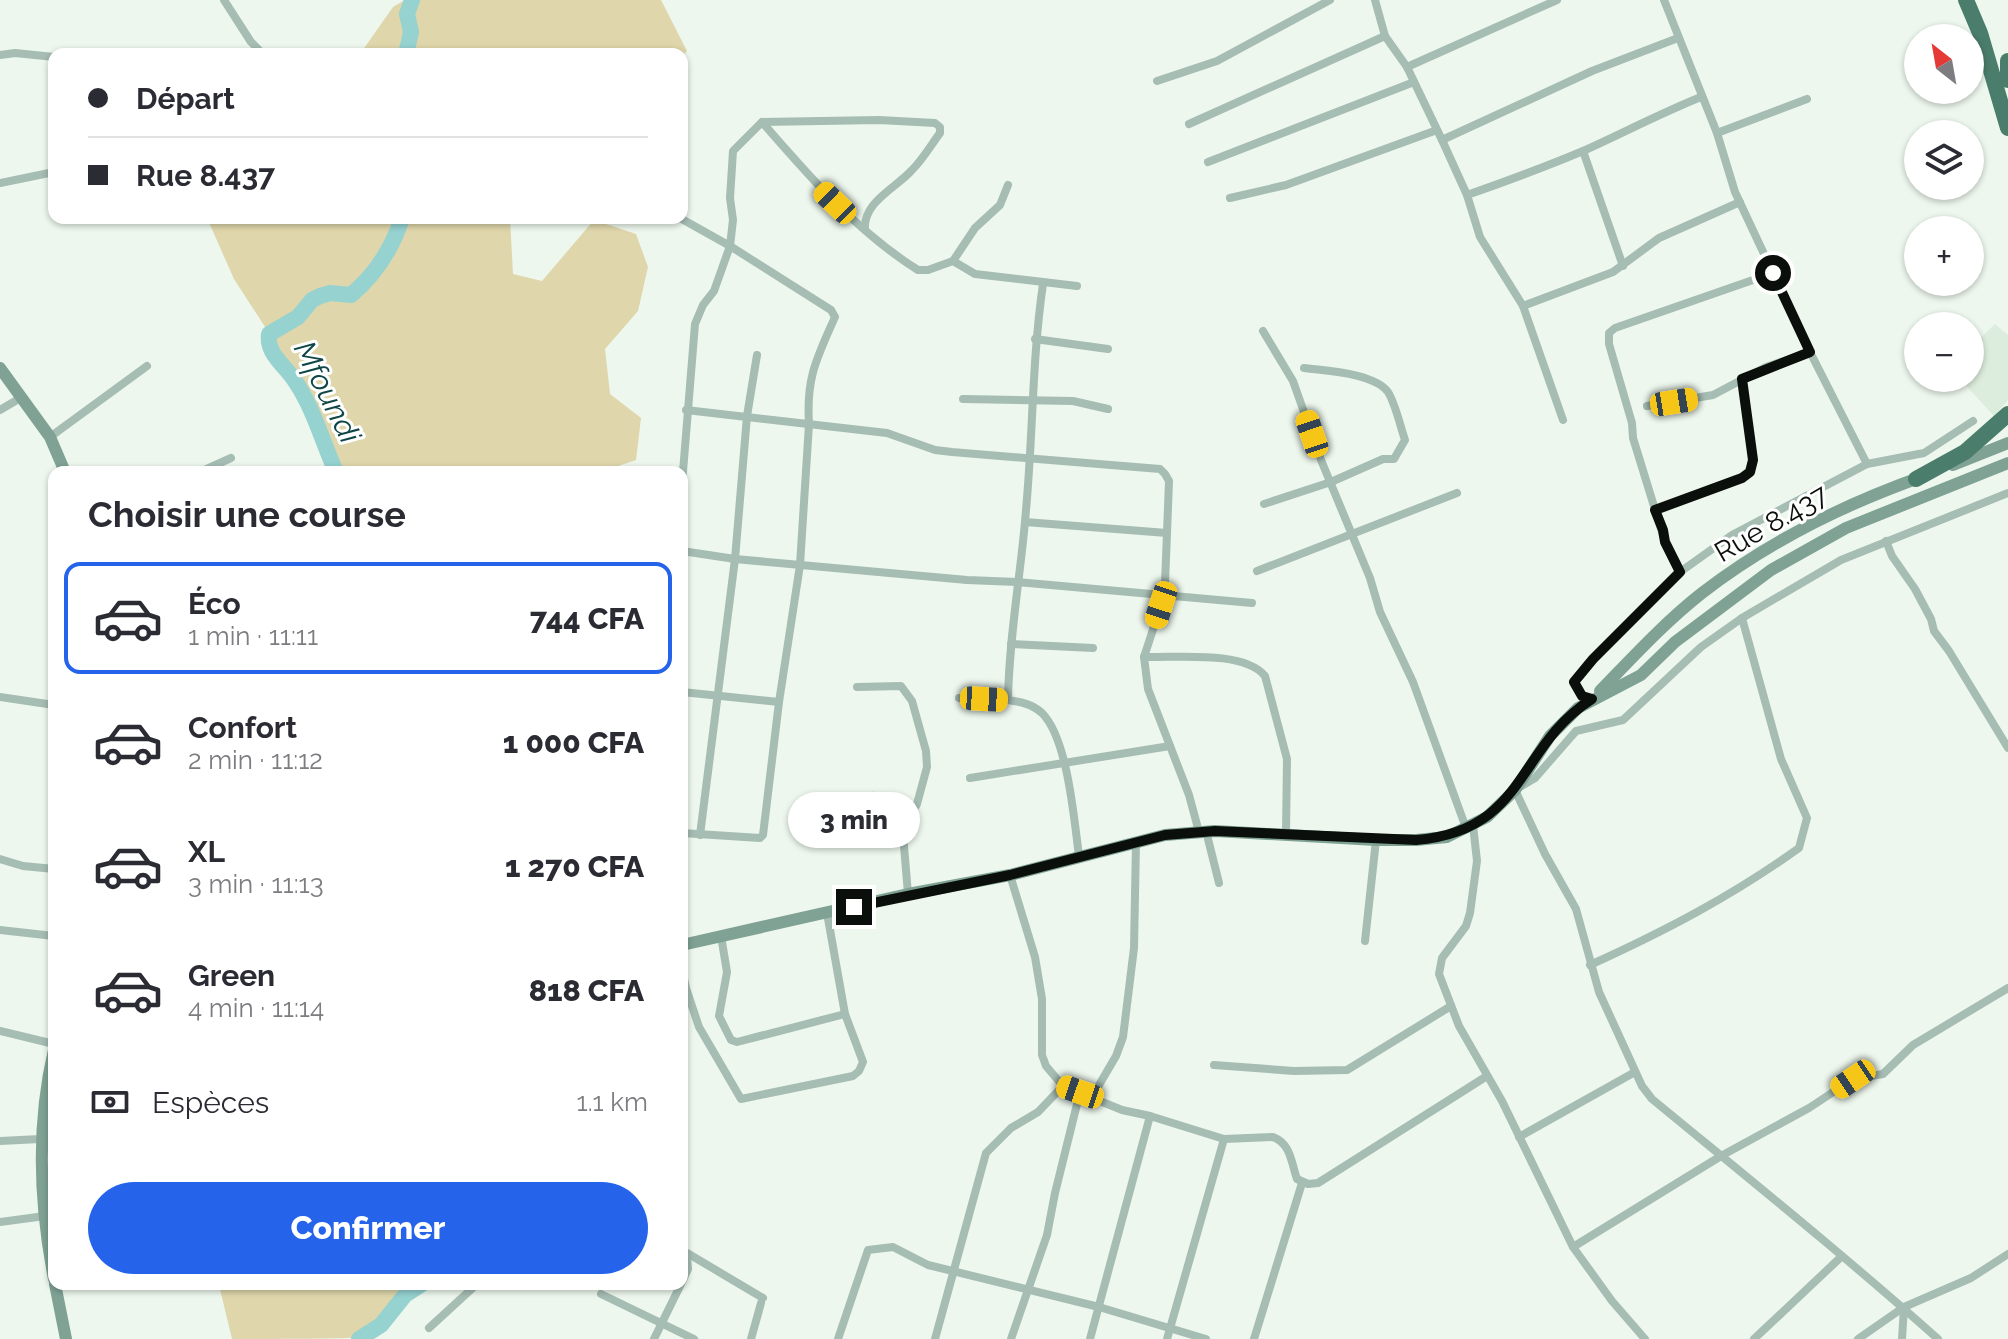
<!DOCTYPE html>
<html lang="fr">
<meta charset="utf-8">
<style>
body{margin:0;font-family:Raleway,sans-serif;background:#f7f7f7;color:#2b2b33;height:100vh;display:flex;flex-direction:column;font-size:30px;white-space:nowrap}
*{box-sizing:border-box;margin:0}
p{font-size:26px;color:#7c7c81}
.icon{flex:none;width:44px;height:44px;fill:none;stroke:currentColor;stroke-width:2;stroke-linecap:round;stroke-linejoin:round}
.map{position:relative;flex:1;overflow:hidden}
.panel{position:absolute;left:48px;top:466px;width:640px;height:824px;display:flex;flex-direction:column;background:#fff;border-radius:16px;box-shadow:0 2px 6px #0004}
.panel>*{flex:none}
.hud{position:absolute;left:48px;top:48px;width:640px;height:176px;border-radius:16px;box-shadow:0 2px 6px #0004;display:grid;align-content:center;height:176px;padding:0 40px;background:#fff}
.needle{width:52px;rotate:329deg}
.fabs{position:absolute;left:1904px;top:24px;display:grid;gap:16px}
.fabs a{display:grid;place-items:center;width:80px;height:80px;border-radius:50%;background:#fff;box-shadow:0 2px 6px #0004;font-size:40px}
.end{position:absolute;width:36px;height:36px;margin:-18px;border:10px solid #0b0f0b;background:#fff;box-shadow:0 0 0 4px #fff}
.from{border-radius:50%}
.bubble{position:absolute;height:56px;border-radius:28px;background:#fff;box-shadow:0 2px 6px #0004;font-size:26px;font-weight:800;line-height:56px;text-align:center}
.car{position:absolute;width:24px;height:48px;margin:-24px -12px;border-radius:10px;box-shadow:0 0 6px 2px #0007;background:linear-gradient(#f5c518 24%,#345 0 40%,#f5c518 0 76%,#345 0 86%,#f5c518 0)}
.hud b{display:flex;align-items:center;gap:28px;height:76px;font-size:30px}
.hud b+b{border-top:2px solid #e1e1e2}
.hud i{width:20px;height:20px;background:#2b2b33}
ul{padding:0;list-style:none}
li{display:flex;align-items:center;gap:24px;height:112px;margin:0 16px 12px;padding:0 24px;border:4px solid transparent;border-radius:16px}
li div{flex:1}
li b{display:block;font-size:30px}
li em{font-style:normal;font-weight:800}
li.active{border-color:#2563eb}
li>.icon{width:72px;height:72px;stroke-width:1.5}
h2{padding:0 40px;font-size:36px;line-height:96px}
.pay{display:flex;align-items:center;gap:20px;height:88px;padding:0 40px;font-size:30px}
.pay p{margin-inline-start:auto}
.action{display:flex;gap:16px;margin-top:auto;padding:16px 40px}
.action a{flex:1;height:92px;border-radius:48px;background:#2563eb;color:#fff;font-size:32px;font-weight:800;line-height:92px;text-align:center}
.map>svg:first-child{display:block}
.built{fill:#ddeddd}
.green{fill:#dfd6ab}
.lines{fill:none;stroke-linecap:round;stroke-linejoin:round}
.river{stroke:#95d2d0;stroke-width:16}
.minor{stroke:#a6bdb4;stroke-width:8}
.secondary{stroke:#7fa295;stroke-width:12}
.motorway{stroke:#4a7d6b;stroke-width:16}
.route{stroke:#0b0f0b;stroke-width:10}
.labels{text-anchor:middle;stroke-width:6;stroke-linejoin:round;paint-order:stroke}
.street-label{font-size:28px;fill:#0b0f0b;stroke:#fff}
.water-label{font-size:30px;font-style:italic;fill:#0e4645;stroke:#fff}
</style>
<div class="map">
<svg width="2008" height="1339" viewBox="0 0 2008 1339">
<rect width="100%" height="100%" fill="#edf7ed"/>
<polygon class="built" points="1995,324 2008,335 2008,400 1994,416 1959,378 1970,378 1970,348"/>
<g class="green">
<polygon points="405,0 661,0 687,51 682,56 360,54 393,7"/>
<path d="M207,218H510L513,274L542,281L594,220L636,234L648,267L638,311L605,349L610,394L641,418L636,460L600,472H336C322,441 314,409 295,381C284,365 266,354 269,333L234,279Z"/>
<path d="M238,1284H422C398,1299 387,1324 362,1337C349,1339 253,1339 232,1339L219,1285Z"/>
</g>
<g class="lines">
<g class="river">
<polyline points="406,54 411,32 407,14 412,0"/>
<path d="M336,472C322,441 314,409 295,381C285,365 266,354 269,334L298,317L312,300L320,296L330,293L351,295C376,274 392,249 402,218"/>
<polyline points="359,1339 381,1325 405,1295 422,1284"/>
</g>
<g class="minor">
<polyline points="224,0 251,42 263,54"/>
<polyline points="1375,0 1385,36 1407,67 1442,140 1467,195 1480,237 1523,306 1563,420"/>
<polyline points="1664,0 1717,133 1735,192 1810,352 1867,464"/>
<polyline points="0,55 15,53 54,57"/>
<polyline points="1407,67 1557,0"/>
<polyline points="1157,81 1217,61 1330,0"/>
<path d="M762,122C809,176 857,232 918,270H928L953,261L975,274L1077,286"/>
<polyline points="1189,124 1385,36"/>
<polyline points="1717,133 1807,99"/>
<polyline points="1442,140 1592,71 1678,38"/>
<polyline points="1583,151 1623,266"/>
<polyline points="1208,162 1414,82"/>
<polyline points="0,183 54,172"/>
<path d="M1467,195C1507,181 1545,167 1583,151C1623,133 1661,113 1701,97"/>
<polyline points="1230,198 1286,185 1437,130"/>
<path d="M680,218L730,246L831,310L835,317C817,358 806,377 809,424L800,565L779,702L763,835L760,838L682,833"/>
<polyline points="953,261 975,228 1000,205 1008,185"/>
<path d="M1043,284C1032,359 1033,435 1026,510C1021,574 1009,636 1008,700C1021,702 1032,704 1042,713C1068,739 1074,820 1079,856"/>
<polyline points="1523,306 1613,272 1659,238 1740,202"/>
<polyline points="1263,331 1293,381 1321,460 1370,578 1380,612 1413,682 1466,828"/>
<polyline points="1035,339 1108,349"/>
<polyline points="963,399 1073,401 1108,409"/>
<polyline points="1647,406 1713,395 1766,367 1810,352"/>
<polyline points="0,410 22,397"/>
<polyline points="686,410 887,433 935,450 952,452 1160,469 1165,474 1169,481 1167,533"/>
<polyline points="50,437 147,366"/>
<polyline points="200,472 231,458"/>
<path d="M682,484L695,324L703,305L714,291L730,246L733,220L730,198L733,151L762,122L879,120L935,123L940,127V133C931,145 923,159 912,170C896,188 863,202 865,229"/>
<path d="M1264,504L1331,482L1383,459H1394L1405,440C1400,426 1396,405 1388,392C1374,373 1327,371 1304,368"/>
<polyline points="1655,510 1742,478 1750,472 1753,460 1742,379"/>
<polyline points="1025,522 1167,533 1165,583 1161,605 1144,657 1148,689 1189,795 1199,832"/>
<polyline points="1886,541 1892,556 1915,589 1931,619 1934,631 1949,651 2008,748"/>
<polyline points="682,551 735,559 967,580 1017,582 1252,603"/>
<polyline points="1257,571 1457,493"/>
<polyline points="1680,572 1665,542 1633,438 1632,423 1609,344 1609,333 1615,328 1773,273"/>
<polyline points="1011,644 1093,648"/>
<path d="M1144,657C1176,658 1244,650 1265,676L1287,759L1286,834"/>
<polyline points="857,687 901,686 912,701 926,751 927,767 917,804 902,831"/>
<polyline points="682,692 779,702"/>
<polyline points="0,697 54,705"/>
<polyline points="959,698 1008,700"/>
<polyline points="1592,699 1582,696 1574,682 1593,659 1680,572 1732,535 1867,464 1924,453 1973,421"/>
<polyline points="970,778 1170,746"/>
<polyline points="873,796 896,813 902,822 908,894"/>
<polyline points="1473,825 1477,861 1470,913 1466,926 1442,958 1439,974 1459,1026 1502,1101 1573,1247 1612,1301 1645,1339"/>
<polyline points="1206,831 1219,883"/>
<polyline points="700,835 735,559 747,416 757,355"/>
<polyline points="0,859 23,866 54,869"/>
<polyline points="1010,875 1035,957 1042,999 1042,1055 1046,1066 1063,1086 1122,1110 1150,1116 1090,1339"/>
<polyline points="0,930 54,936"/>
<polyline points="721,936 727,972 719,1016 731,1040 737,1042 845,1014"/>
<polyline points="1365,941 1376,840"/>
<path d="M1590,965C1665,931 1732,896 1799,848L1807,818L1781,759L1742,618"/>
<polyline points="682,969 686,988 699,1027 741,1099 853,1076 859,1071 863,1062 845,1014 827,913"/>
<polyline points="0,1031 54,1044"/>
<polyline points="1214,1065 1294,1071 1347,1070 1451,1006"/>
<polyline points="1092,1097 1116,1056 1123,1037 1134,948 1136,842"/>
<path d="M1150,1116L1224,1139L1273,1137C1291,1144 1291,1162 1297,1179L1308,1184L1318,1183L1487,1076"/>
<polyline points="1519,1137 1635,1072"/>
<polyline points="0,1141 40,1139"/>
<polyline points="0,1222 45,1216"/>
<polyline points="1573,1247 1721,1156 1809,1108 1853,1079 1883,1074 1913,1045 2008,988"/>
<polyline points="682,1250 763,1298"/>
<polyline points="682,1282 688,1269 687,1256"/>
<polyline points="601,1294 694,1339"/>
<polyline points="429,1328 477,1284"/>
<polyline points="654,1339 681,1284"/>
<polyline points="751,1339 761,1303"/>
<polyline points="838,1339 868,1250 893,1247 928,1265 1099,1307 1206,1339"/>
<polyline points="935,1339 986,1153 1011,1128 1038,1112 1063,1086"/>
<polyline points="1011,1339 1047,1235 1055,1193 1080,1092"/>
<polyline points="1167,1339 1224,1139"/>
<polyline points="1254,1339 1302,1183"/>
<polyline points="1754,1339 1841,1257"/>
<polyline points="1858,1339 1904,1307 1971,1278 2008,1254"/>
<polyline points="1902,1339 1904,1307"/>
<path d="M1938,1339C1845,1256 1748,1178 1652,1099L1642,1086L1599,992L1576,909L1545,854L1515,790L1535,778L1576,731L1623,720L1701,647L1742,618L1841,560L2008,493"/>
</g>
<g class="secondary">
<polyline points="0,368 50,437 65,472"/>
<polyline points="1953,465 2008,443"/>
<path d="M1600,691C1633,657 1665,622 1702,593C1769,541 1845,504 1924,476"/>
<polyline points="682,945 908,894 1010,875 1165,835 1215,831 1376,840 1416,840 1447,837 1487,817 1515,790 1550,736 1578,708 1641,675 1675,642 1771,570 1846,528 2008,463"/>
<path d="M54,1050C36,1126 39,1202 54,1279"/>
<polyline points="55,1284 66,1339"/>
</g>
<g class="motorway">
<polyline points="1966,0 1980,33 2008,128"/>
<polyline points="2008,61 2008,80"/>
<polyline points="1916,479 1965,452 2008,414"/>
</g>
</g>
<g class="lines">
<path class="route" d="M854,907L1010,875L1165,835L1215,831L1416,840C1527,831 1516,747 1592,699L1582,696L1574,682L1593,659L1680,572L1665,542L1663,530L1655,510L1742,478L1750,472L1753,460L1742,379L1810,352L1773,273"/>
</g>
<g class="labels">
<g class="street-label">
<text transform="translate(1771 523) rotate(-30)" y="10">Rue 8.437</text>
</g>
<g class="water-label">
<text transform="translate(327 392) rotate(63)" y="10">Mfoundi</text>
</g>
</g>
</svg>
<div class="fabs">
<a><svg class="needle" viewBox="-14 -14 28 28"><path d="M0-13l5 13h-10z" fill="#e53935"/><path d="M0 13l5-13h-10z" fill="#7c7c81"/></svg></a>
<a><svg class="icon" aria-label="layers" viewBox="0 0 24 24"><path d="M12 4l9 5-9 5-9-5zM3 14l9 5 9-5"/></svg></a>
<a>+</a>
<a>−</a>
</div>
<i class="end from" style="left:1773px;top:273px"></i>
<i class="end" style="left:854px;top:907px"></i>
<div class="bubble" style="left:788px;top:792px;width:132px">3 min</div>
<i class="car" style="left:835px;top:203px;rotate:314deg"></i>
<i class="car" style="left:1674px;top:402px;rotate:81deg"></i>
<i class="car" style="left:1312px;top:434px;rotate:341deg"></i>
<i class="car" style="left:1161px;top:605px;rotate:198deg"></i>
<i class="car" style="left:984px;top:699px;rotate:93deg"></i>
<i class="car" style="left:1853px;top:1079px;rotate:236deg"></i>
<i class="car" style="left:1080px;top:1092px;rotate:289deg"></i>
<div class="hud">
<b><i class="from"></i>Départ</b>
<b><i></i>Rue 8.437</b>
</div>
<section class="panel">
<h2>Choisir une course</h2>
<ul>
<li class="active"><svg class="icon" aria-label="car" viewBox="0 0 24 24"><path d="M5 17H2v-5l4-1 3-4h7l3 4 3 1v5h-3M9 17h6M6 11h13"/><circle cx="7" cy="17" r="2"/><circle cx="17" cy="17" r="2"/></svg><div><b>Éco</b><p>1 min · 11:11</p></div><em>744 CFA</em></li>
<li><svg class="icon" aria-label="car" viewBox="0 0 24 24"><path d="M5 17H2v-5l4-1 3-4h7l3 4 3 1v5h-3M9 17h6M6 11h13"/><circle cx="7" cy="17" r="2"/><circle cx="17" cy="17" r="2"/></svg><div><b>Confort</b><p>2 min · 11:12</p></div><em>1 000 CFA</em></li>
<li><svg class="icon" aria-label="car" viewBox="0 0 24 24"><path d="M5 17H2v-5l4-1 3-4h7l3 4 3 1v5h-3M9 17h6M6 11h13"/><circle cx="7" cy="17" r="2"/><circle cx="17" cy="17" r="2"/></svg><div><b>XL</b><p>3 min · 11:13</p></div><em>1 270 CFA</em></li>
<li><svg class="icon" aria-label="car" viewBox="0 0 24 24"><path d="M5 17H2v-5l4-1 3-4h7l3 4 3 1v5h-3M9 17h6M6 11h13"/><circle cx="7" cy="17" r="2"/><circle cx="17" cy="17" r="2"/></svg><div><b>Green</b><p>4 min · 11:14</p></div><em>818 CFA</em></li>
</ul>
<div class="pay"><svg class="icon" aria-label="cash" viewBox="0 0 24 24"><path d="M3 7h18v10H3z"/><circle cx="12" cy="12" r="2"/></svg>Espèces<p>1.1 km</p></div>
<div class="action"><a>Confirmer</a></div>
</section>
</div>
